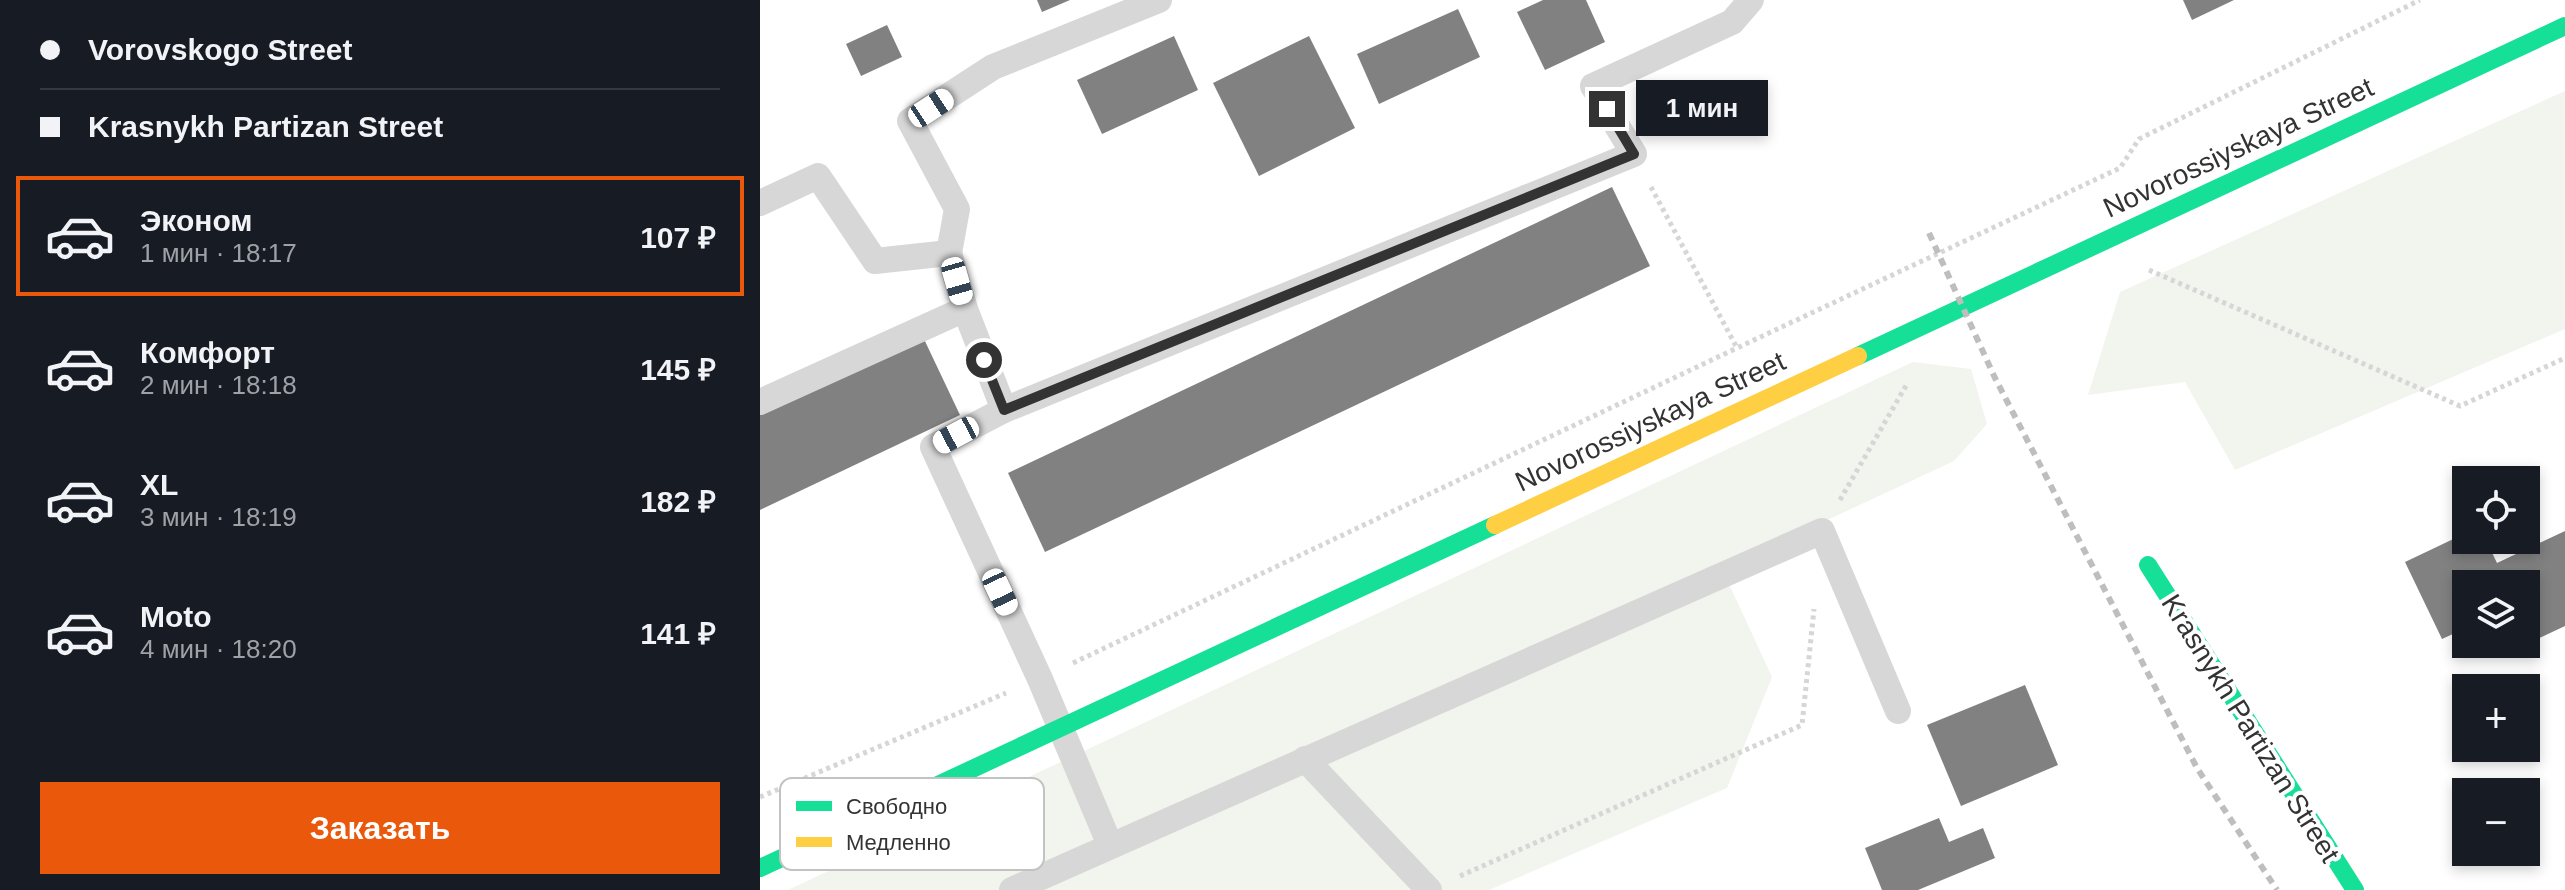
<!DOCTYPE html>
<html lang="ru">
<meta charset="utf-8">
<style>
body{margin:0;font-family:Arial,sans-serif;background:#242831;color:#f1f3f6;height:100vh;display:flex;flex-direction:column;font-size:30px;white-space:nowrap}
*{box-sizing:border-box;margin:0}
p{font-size:26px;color:#9ea1a6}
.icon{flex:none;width:44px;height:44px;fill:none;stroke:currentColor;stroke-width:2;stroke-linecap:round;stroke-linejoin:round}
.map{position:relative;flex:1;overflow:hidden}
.sheet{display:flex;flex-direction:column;background:#171b24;width:760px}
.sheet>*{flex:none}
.banner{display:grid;align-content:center;height:176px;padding:0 40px;background:#171b24}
.controls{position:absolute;left:1692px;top:466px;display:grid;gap:16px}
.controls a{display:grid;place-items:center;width:88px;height:88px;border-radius:0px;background:#171b24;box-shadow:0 4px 12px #0003;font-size:40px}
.end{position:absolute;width:36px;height:36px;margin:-18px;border:10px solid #333;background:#fff;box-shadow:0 0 0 4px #fff}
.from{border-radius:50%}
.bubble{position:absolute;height:56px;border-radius:0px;background:#171b24;box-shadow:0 4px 12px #0003;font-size:26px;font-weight:800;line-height:56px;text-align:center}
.car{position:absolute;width:24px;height:48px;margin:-24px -12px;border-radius:10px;box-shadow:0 0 6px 2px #0007;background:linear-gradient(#fff 24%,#345 0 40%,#fff 0 76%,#345 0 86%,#fff 0)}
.banner b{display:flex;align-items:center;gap:28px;height:76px;font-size:30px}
.banner b+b{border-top:2px solid #363941}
.banner i{width:20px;height:20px;background:#f1f3f6}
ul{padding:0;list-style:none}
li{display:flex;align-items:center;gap:24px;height:120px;margin:0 16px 12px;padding:0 24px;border:4px solid transparent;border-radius:0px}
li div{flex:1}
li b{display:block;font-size:30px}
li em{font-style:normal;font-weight:800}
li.current{border-color:#ea580c}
li>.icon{width:72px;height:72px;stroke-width:1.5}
.cta{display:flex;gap:16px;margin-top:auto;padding:16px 40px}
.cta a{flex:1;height:92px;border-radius:0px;background:#ea580c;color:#fff;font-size:32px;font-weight:800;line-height:92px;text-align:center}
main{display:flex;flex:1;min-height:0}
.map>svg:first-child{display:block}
.green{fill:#f1f5ed}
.building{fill:#818181}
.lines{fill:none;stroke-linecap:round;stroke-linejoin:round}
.path{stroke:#d6d6d6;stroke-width:5;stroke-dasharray:4 4;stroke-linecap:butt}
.lane{stroke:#d7d7d7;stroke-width:26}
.fast{stroke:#16e098;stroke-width:18}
.slow{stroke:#ffcf43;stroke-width:18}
.rail{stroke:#bebebe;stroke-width:6;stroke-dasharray:8 6;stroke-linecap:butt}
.route{stroke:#333;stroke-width:10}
.labels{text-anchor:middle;stroke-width:8;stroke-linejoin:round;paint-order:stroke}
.street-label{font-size:28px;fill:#333;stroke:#fff}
.key{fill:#fff;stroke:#c2c2c2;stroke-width:2}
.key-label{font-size:22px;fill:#333}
</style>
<main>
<section class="sheet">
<div class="banner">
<b><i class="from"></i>Vorovskogo Street</b>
<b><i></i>Krasnykh Partizan Street</b>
</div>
<ul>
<li class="current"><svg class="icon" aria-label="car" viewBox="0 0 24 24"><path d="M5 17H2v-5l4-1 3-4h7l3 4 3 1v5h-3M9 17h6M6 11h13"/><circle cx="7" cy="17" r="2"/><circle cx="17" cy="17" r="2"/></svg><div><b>Эконом</b><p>1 мин · 18:17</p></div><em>107 ₽</em></li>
<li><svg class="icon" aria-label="car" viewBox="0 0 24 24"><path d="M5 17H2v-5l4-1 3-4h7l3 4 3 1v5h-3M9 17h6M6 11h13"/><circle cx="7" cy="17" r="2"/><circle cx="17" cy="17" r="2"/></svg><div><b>Комфорт</b><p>2 мин · 18:18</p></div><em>145 ₽</em></li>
<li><svg class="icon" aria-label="car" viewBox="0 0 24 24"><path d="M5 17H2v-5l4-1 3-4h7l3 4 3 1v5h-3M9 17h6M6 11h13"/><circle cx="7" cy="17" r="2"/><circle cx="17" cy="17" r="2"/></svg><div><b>XL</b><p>3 мин · 18:19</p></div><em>182 ₽</em></li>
<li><svg class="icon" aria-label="car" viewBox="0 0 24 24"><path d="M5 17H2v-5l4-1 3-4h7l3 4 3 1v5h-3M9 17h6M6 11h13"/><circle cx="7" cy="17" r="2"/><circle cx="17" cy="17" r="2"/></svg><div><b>Moto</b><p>4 мин · 18:20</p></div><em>141 ₽</em></li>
</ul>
<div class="cta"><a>Заказать</a></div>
</section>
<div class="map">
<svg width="1805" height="890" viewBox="0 0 1805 890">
<rect width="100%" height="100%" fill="#fff"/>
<g class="green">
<polygon points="1805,91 1805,329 1475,470 1425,382 1328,395 1360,292"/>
<polygon points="1153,362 1211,369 1227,424 1194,461 962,569 1012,677 967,788 729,890 28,890"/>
</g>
<g class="building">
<polygon points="277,0 310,0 282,12"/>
<polygon points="783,0 826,0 845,42 785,70 757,12"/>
<polygon points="1423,0 1474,0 1432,20"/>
<polygon points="698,9 720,57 619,104 597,54"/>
<polygon points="127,25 142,57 101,76 86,44"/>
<polygon points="414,36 438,90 342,134 317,80"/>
<polygon points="549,36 595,128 499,176 453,83"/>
<polygon points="852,187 890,266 285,552 248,473"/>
<polygon points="163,337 200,415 0,510 0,415"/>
<polygon points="1805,531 1805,626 1771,642 1766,631 1766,584 1706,584 1706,628 1682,639 1645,562 1706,533 1706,540 1726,540 1737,563"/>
<polygon points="1265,685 1298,765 1201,806 1167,725"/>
<polygon points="1179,818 1189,842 1223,828 1235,858 1158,890 1122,890 1105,848"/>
</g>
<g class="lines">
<g class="path">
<polyline points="891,187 977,348 1360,168 1379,139 1660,0"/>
<polyline points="1389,270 1700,406 1805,358"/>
<polyline points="1080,500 1147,384"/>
<polyline points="313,663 977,348"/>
<polyline points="0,797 246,693"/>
<polyline points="700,876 1042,725 1054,609"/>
</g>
<g class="lane">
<polyline points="0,203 58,176 115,261 189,253 205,309 244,410 173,447 280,679 350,845"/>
<polyline points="189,253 197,209 150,121 233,67 399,0"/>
<polyline points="0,402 205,309"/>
<polyline points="244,410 874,154 833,86 972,22 991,0"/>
<polyline points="545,759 669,890"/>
<polyline points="252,890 1062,531 1138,711"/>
</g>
<g class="fast">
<polyline points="1098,356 1805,26"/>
<polyline points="1388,565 1595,890"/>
<polyline points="0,868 735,525"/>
</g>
<polyline class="slow" points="735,525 1098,356"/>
<polyline class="rail" points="1169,233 1235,378 1437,768 1517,890"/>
</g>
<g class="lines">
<polyline class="route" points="224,360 244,410 874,154 847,109"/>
</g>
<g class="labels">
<g class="street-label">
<text transform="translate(1478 147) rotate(-25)" y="10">Novorossiyskaya Street</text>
<text transform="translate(890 421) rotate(-25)" y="10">Novorossiyskaya Street</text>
<text transform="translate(1491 728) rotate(58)" y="10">Krasnykh Partizan Street</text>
</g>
</g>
<rect x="20" y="778" width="264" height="92" rx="12" class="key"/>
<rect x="36" y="801" width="36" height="10" fill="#16e098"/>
<rect x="36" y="837" width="36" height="10" fill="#ffcf43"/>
<g class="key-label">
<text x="86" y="814">Свободно</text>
<text x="86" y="850">Медленно</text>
</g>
</svg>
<div class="controls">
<a><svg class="icon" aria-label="locate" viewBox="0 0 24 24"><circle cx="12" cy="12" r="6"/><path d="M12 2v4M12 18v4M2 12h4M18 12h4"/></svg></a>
<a><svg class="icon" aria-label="layers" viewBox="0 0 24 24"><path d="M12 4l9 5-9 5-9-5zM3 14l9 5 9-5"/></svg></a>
<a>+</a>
<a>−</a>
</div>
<i class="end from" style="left:224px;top:360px"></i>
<i class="end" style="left:847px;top:109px"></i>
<div class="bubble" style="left:876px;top:80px;width:132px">1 мин</div>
<i class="car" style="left:171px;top:108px;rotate:57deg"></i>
<i class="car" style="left:197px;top:281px;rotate:164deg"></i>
<i class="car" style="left:196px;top:435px;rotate:242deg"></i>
<i class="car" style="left:240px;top:592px;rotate:155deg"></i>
</div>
</main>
